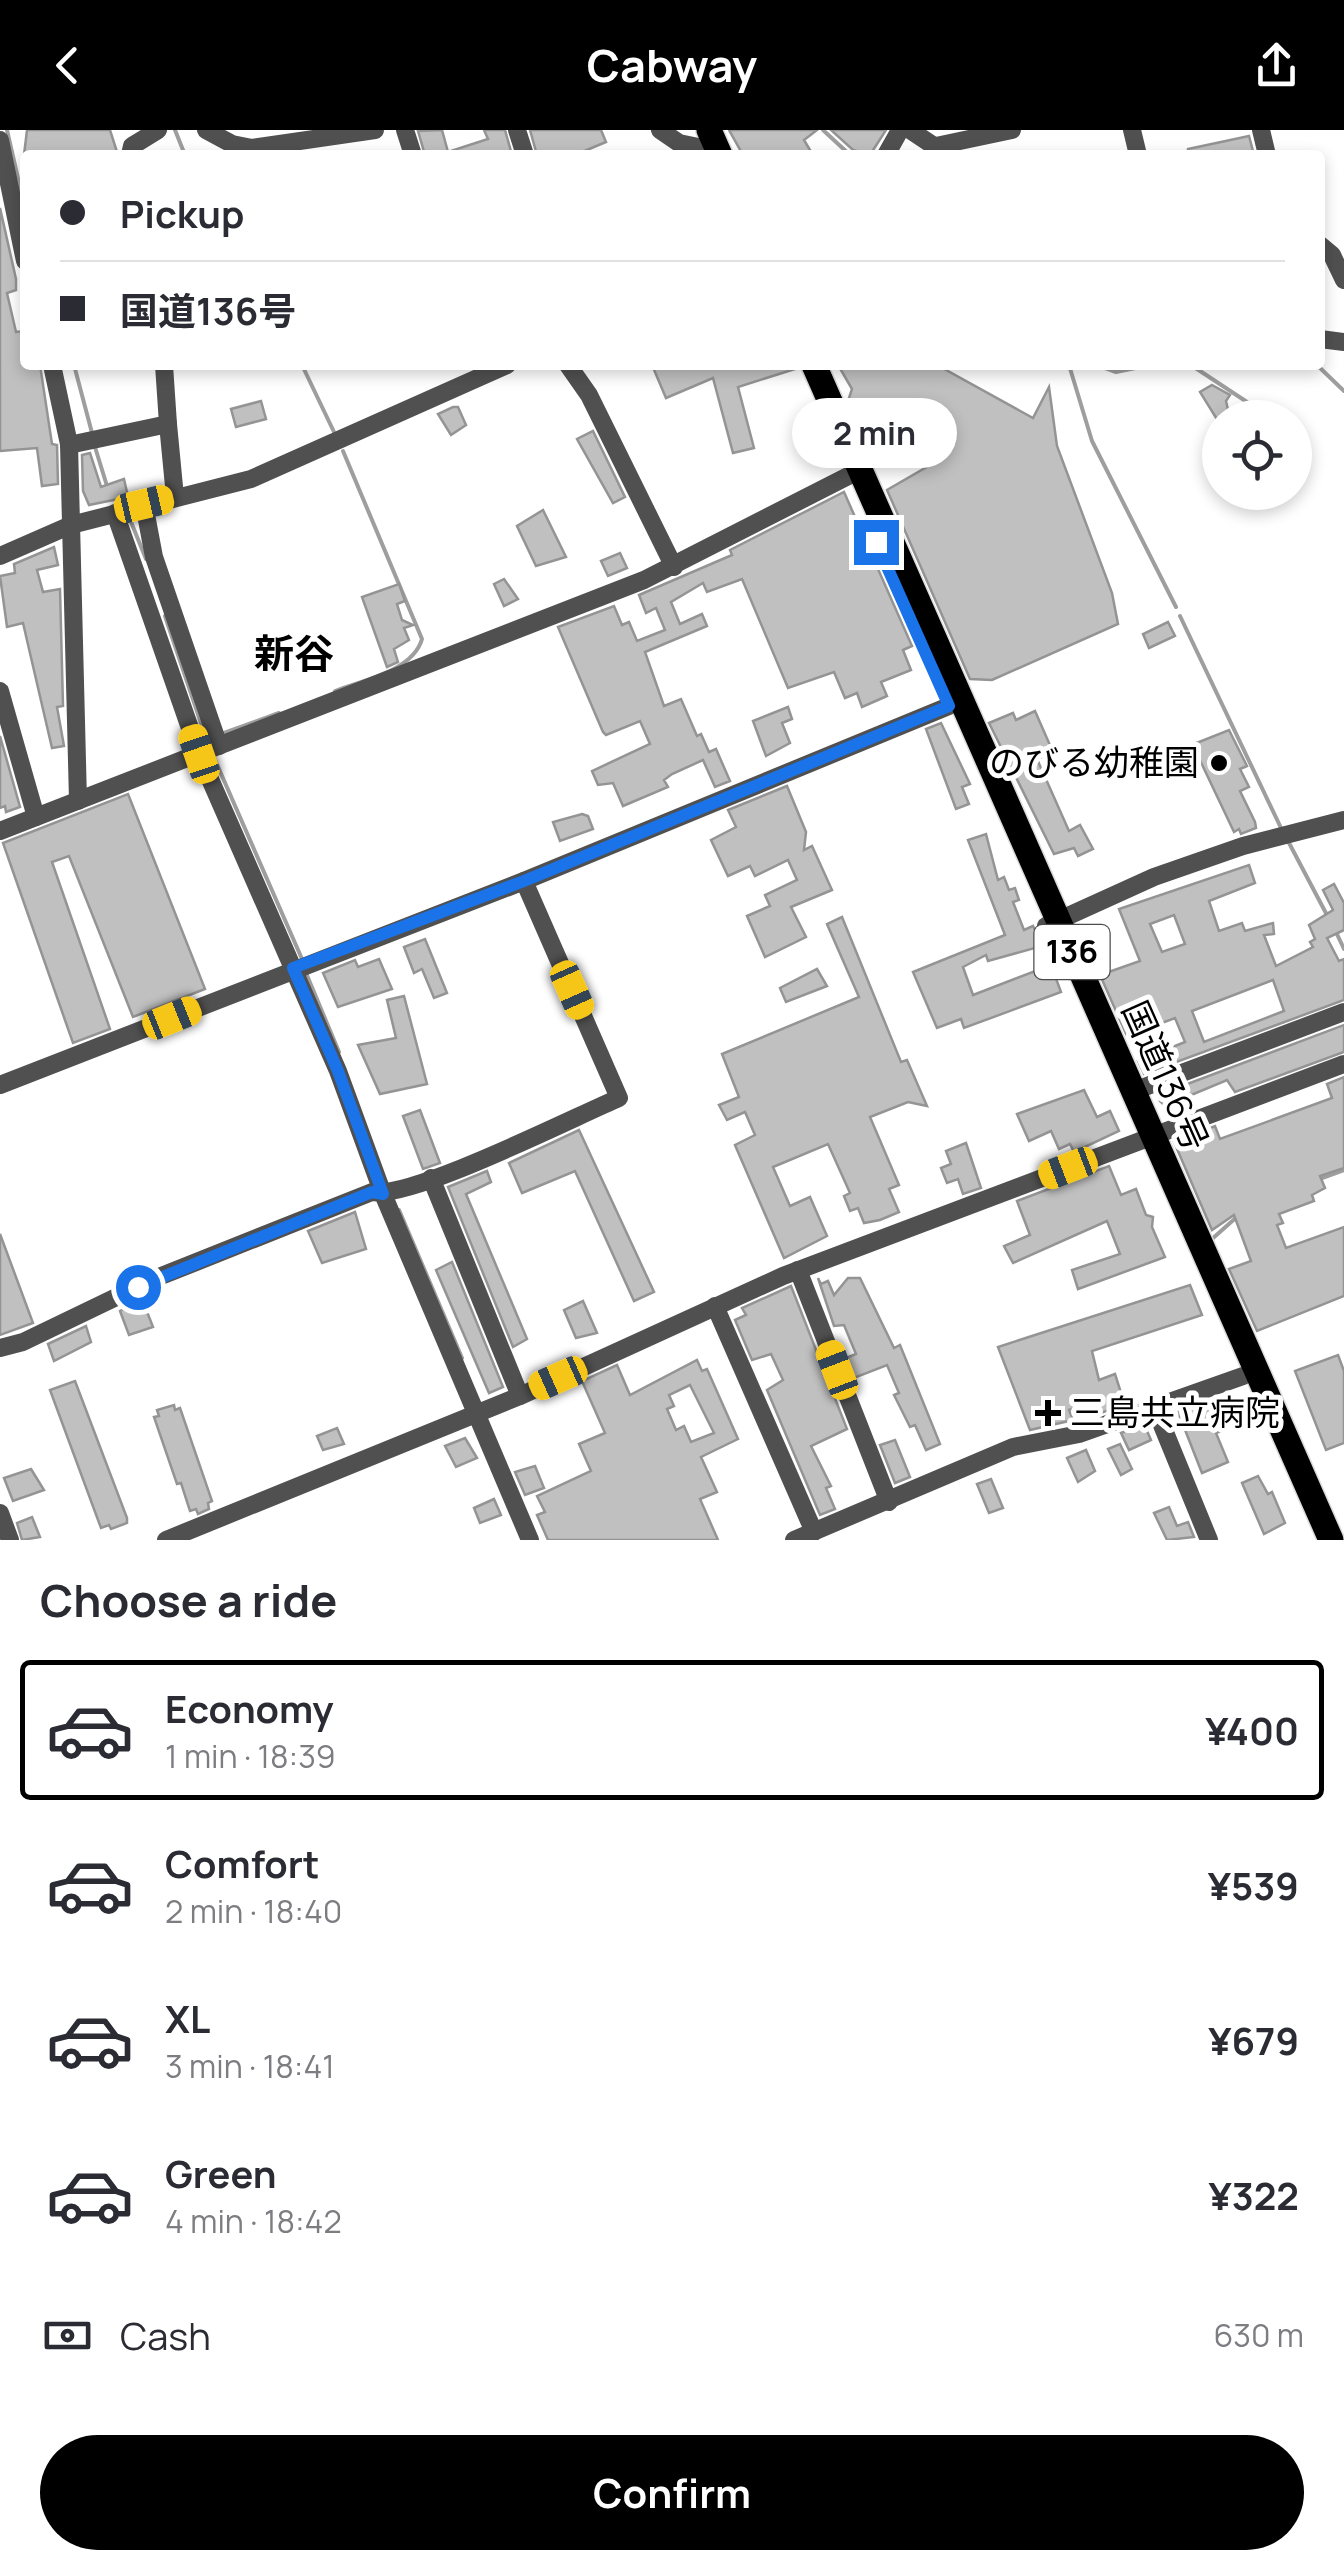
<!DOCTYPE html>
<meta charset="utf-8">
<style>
body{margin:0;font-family:Manrope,"Noto Sans JP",sans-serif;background:#f2f2f3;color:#2b2b33;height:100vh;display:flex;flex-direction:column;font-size:38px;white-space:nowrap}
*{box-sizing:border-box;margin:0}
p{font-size:32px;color:#7c7c81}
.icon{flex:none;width:55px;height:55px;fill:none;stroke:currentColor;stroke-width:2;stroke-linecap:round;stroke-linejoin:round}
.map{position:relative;height:1410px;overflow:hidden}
.details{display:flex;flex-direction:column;background:#fff;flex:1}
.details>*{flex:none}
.banner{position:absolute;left:20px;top:20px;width:1305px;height:220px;border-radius:10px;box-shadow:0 5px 15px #0003;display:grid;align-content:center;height:220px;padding:0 40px;background:#fff}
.fabs{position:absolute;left:1202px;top:270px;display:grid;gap:20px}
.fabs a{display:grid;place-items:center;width:110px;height:110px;border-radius:50%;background:#fff;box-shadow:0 5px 15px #0003;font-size:50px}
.end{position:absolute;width:45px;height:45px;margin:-22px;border:12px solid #1a73e8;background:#fff;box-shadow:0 0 0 5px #fff}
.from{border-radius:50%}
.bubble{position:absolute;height:70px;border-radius:35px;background:#fff;box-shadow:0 5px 15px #0003;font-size:32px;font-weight:700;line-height:70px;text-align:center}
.car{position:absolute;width:30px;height:60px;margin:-30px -15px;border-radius:12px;box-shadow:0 0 8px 2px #0007;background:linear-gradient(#f5c518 24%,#345 0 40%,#f5c518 0 76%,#345 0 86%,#f5c518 0)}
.banner b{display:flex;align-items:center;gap:35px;height:95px;font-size:38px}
.banner b+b{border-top:2px solid #e1e1e2}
.banner i{width:25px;height:25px;background:#2b2b33}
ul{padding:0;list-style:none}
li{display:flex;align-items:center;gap:30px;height:140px;margin:0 20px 15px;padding:0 20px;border:5px solid transparent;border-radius:10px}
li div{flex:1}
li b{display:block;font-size:38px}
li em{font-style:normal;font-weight:700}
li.selected{border-color:#000}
li>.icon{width:90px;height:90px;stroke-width:1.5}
h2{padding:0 40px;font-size:45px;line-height:120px}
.pay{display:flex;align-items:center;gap:25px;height:110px;padding:0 40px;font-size:38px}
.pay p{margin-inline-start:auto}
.action{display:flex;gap:20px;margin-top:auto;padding:20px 40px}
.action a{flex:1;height:115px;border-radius:60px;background:#000;color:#fff;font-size:40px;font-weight:700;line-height:115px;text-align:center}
header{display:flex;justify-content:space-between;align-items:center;height:130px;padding:0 40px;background:#000;color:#fff;font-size:45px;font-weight:700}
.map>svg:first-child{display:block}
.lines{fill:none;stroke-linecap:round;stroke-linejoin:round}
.stream{stroke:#9e9e9e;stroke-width:4}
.building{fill:#c0c0c0;stroke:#949494;stroke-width:2.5;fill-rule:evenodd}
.highway-casing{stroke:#dbdbdb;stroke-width:28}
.minor{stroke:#505050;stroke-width:18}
.highway{stroke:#000;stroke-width:25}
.route{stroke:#1a73e8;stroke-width:12}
.poi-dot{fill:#000;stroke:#fff;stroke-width:4}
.labels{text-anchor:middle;stroke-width:10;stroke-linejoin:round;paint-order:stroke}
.shield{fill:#fff;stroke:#4c4c4c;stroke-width:2.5}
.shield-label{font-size:32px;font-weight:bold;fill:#000}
.poi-label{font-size:35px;fill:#000;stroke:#fff;text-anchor:end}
.street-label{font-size:35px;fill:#000;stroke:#fff}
.quarter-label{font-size:40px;font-weight:bold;fill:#000;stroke:#fff}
</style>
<header><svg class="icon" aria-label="back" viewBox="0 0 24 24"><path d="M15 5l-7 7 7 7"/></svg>Cabway<svg class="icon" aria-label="share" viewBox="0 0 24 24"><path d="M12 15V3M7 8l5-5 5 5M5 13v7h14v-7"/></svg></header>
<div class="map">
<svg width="1344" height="1410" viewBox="0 0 1344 1410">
<rect width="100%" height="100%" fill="#fff"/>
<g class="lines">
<g class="stream">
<polyline points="7,0 25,79"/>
<polyline points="175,0 185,25"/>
<polyline points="823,0 850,25"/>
<polyline points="74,235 92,303"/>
<polyline points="302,235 334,302"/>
<polyline points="1069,235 1092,311 1176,477"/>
<polyline points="1097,235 1116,242 1150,235"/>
<polyline points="1191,235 1247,272"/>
<polyline points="1317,235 1344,261"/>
<polyline points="95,317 107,356"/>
<polyline points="129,387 146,429"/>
<polyline points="165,486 208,614"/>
<polyline points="1180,486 1281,698"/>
<path d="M335,561C363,550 413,541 422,509L343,321"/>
<polyline points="224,603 279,583"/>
<polyline points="212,623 302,829"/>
<polyline points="1288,711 1328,787"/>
<polyline points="1335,800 1344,819"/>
<polyline points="306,843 339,922"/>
<polyline points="1320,1049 1344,1040"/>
<polyline points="399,1080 462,1228"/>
<polyline points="1212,1109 1239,1085"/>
</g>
</g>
<g class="building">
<polygon points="27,0 110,0 118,25 24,25"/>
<polygon points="442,0 448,22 488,9 484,0 505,0 512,25 425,25 418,1"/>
<polygon points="530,0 601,0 606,12 575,25 537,25"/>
<polygon points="729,0 817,0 804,10 813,25 743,25"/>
<polygon points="831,0 886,0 870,25 853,20"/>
<polygon points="1249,6 1254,25 1188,25 1188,19"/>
<polygon points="0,78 16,149 16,160 7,163 16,202 25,201 25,235 40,235 52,314 57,315 58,354 42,356 37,318 0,321"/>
<polygon points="652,235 798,235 798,238 738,257 754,318 733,323 713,248 666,268"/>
<polygon points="838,235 937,235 1033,288 1049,257 1057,316 1112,463 1118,494 992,550 970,549 887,360 937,331 873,328 848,271 852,259"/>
<polygon points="1212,255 1230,265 1226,271 1229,284 1218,291 1200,262"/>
<polygon points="261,271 266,289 236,297 231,279"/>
<polygon points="453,277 458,277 466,295 451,305 438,284"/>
<polygon points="593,301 625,367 613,373 577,309"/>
<polygon points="90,323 101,357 124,349 128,367 89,375 83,361 82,325"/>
<polygon points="844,362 912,516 903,520 911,540 881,552 887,566 862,577 857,563 845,568 834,542 788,558 742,449 707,462 703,453 671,472 680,494 702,484 707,496 645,522 664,576 681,569 697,606 701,604 709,622 716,619 730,651 715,657 703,630 672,644 664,650 668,657 623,676 613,653 598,655 592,641 650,614 640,591 606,605 603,602 558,497 614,476 622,495 629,492 637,511 665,500 656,478 646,483 639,465 732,425 730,420"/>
<polygon points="543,380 566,427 536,436 517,396"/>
<polygon points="54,417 58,435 37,440 43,462 60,459 63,576 57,577 64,616 52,618 23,493 7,497 0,446 15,443 14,434"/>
<polygon points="620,423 627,438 608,446 601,431"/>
<polygon points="504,449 518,469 504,476 494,454"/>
<polygon points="399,454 405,471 397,474 402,490 413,495 404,498 409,510 394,519 398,532 387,537 362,467"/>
<polygon points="1168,492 1175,506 1149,518 1143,504"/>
<polygon points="788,577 792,589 782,593 790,613 766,626 753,591"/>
<polygon points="1035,581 1053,622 1037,629 1069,701 1080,695 1093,719 1078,726 1074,718 1054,724 989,593 1013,583 1016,590"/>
<polygon points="941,593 970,654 962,657 969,674 956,679 926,599"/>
<polygon points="1229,600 1247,636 1240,639 1249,657 1240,661 1255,692 1256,698 1241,704 1239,699 1234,702 1197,624 1189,627 1184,618"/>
<polygon points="0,606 20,677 6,682 5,676 0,678"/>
<polygon points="787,656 806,702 804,720 812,716 832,760 791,777 806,807 765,827 747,786 770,776 765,765 797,750 788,730 755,746 750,736 728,746 711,710 736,697 728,680"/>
<polygon points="128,664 205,859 133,887 69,726 52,732 110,899 73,913 3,713"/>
<polygon points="582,684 588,686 593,699 560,711 553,692"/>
<polygon points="986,704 998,750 1004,747 1009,760 1015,758 1019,770 1013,772 1024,800 1033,796 1042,816 988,831 986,825 963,837 973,865 1051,835 1061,862 964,898 961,889 937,898 913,842 1005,805 968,710"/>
<path d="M1249,735L1255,753L1209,771L1219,801L1242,793L1245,801L1273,793L1274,804L1264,805L1276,836L1313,817L1310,812L1315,809L1309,795L1333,780L1323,760L1334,754L1344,773V800L1327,808L1339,831L1344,829V870L1144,944L1138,931L1185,912L1175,888L1127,906L1100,845L1140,831L1119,779ZM1174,785L1185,814L1162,822L1150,794ZM1273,850L1284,881L1204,912L1192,881Z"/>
<polygon points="842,787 901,932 907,930 927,976 908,972 870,987 899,1055 889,1059 899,1082 880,1090 864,1093 858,1078 850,1081 844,1066 850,1063 828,1014 773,1037 790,1076 810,1067 827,1106 784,1128 735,1015 755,1005 745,982 727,990 719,975 739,967 722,924 859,867 827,794"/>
<polygon points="425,809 447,863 434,868 422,839 414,843 404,817"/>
<polygon points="379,829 392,859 338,877 323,843 355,830 358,837"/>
<polygon points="817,839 827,856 786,872 780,858"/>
<polygon points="404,866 427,954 380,964 358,915 396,908 387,870"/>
<polygon points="1344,895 1344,922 1235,962 1227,950 1165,976 1160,971 1158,965"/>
<polygon points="1344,947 1344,1038 1320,1046 1325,1058 1312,1065 1314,1071 1279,1084 1283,1093 1277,1095 1286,1118 1344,1097 1344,1166 1257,1201 1229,1139 1251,1131 1234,1085 1212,1100 1174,1012 1215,996 1220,1009 1332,968 1327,954"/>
<polygon points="1084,960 1097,987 1110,981 1119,1001 1074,1022 1070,1014 1059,1019 1051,1001 1029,1011 1017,984"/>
<polygon points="420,980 440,1033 423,1039 403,986"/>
<polygon points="579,1000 654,1162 634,1171 575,1041 522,1063 509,1033"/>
<polygon points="966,1013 981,1058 963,1064 958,1049 947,1053 941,1038 951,1034 946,1021"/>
<polygon points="1109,1036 1121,1065 1136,1059 1146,1085 1153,1087 1152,1097 1165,1127 1078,1159 1072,1140 1120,1124 1107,1091 1013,1133 1004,1116 1030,1105 1017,1071"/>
<polygon points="487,1041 491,1052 466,1064 527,1209 513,1217 448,1057"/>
<polygon points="355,1082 366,1119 322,1133 308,1101"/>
<polygon points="0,1104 33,1193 0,1205"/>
<polygon points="452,1132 503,1257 489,1263 436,1140"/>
<polygon points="818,1148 821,1154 828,1151 834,1165 848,1148 860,1148 894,1218 900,1215 940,1314 926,1320 915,1295 910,1297 894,1265 899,1263 887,1235 854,1248 846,1228 856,1224 844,1195 834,1196"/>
<polygon points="1190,1155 1202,1185 1092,1221 1099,1250 1115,1244 1122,1266 1115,1268 1118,1277 1092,1286 1086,1273 1069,1280 1073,1290 1030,1300 998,1217"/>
<polygon points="791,1156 847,1299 811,1316 831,1356 826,1358 835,1379 820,1385 767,1260 783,1250 771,1224 752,1230 735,1190 746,1185 742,1178"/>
<polygon points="142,1169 153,1197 129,1205 120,1181"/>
<polygon points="583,1171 597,1203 576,1208 564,1180"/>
<polygon points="86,1196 91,1212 54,1231 48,1214"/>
<polygon points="1338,1225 1344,1241 1344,1313 1326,1320 1295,1241"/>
<path d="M697,1230L702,1241L707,1239L738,1309L701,1327L717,1362L700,1369L718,1410H548L537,1385L545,1382L537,1366L591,1341L579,1314L605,1303L582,1251L617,1235L630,1265ZM690,1255L714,1303L691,1312L684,1296L676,1300L667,1279L674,1276L669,1265Z"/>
<polygon points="75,1251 127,1388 127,1393 111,1399 109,1395 101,1398 50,1260"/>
<polygon points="1225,1266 1234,1288 1224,1291 1227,1299 1216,1303 1228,1332 1202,1343 1178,1282"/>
<polygon points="174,1275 175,1280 180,1278 212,1371 208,1373 209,1379 198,1384 196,1379 190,1381 181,1353 177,1354 154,1287 159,1286 157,1280"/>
<polygon points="1144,1294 1151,1310 1129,1320 1121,1303"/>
<polygon points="337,1298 344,1314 323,1320 317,1306"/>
<polygon points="465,1308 477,1328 456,1337 445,1316"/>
<polygon points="895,1310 910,1347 895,1353 880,1315"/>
<polygon points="1120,1314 1132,1339 1121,1345 1108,1319"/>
<polygon points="1086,1320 1095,1341 1078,1352 1067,1328"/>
<polygon points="535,1336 544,1358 525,1365 515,1342"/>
<polygon points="31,1339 44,1360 13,1371 4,1348"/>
<polygon points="1258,1346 1268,1364 1272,1362 1285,1393 1264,1404 1242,1353"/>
<polygon points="991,1349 1003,1378 989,1383 977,1354"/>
<polygon points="494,1369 501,1385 480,1393 474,1378"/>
<polygon points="1169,1377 1177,1396 1188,1392 1194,1407 1167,1410 1154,1383"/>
<polygon points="32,1387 40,1407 22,1410 17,1393"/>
</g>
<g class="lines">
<g class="highway-casing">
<g id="highway">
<polyline points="709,0 720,25"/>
<polyline points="814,235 1331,1410"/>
</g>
</g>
<g class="minor">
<polyline points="206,0 232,14 252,18 375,0"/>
<polyline points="405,0 413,25"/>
<polyline points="517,0 525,25"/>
<polyline points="660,0 679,13 703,18"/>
<polyline points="910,0 943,22"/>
<polyline points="1132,0 1138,25"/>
<polyline points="1261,0 1267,25"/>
<polyline points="0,10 25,131"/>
<polyline points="936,16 1012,0"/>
<polyline points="130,25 132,16 158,0"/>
<polyline points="886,25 900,0"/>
<polyline points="1320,115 1332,125 1344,150"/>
<polyline points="1320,209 1344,212"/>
<polyline points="52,235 69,314 78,671"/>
<polyline points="568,235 589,265 674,437"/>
<polyline points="168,294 175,367"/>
<polyline points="69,315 168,294 164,235"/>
<polyline points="144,374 154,427 219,616"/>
<polyline points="115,383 199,624 338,941 383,1064 530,1410"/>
<polyline points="0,426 71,395 251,349 507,235"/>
<polyline points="0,561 36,687"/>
<polyline points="0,701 644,450 860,340"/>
<polyline points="1046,796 1154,747 1243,716 1344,690"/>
<polyline points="0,955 524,751 949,576"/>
<polyline points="1134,961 1344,882"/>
<polyline points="431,1048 520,1266"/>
<polyline points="798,1140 889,1372"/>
<polyline points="715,1176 814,1402"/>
<path d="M0,1218L23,1212L156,1148L372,1062C412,1069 572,988 619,968L524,751"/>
<polyline points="1155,1278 1209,1410"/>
<polyline points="0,1383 10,1410"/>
<polyline points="166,1410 520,1266 783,1146 1344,934"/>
<polyline points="794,1410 1013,1317 1079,1304 1243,1246"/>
</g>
<use href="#highway" class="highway"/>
</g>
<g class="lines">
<polyline class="route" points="138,1157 372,1062 383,1064 338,941 293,838 524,751 949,576 876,412"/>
</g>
<g class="poi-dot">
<circle cx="1219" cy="633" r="10"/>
<path d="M1043 1268h10v10h10v10h-10v10h-10v-10h-10v-10h10z"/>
</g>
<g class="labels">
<rect class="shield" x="1034.5" y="795" width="75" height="54" rx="8"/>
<g class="shield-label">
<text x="1072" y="833">136</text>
</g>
<g class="poi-label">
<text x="1199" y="645">のびる幼稚園</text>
<text x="1070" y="1295" text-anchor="start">三島共立病院</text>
</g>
<g class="street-label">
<text transform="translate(1165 946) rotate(66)" y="12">国道136号</text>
</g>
<g class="quarter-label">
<text x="294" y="538">新谷</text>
</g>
</g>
</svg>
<div class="fabs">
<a><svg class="icon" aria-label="locate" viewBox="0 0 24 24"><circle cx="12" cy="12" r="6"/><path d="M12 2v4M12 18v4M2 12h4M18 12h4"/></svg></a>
</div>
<i class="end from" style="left:138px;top:1157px"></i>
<i class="end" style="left:876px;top:412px"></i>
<div class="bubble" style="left:792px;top:268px;width:165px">2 min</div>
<i class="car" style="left:144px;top:374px;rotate:77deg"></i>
<i class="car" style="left:199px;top:624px;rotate:341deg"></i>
<i class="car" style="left:572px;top:860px;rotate:156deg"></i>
<i class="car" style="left:172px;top:888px;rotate:68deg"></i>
<i class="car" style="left:1068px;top:1038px;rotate:249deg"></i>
<i class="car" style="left:837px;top:1240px;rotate:339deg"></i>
<i class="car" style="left:558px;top:1248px;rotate:246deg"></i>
<div class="banner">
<b><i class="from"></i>Pickup</b>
<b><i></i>国道136号</b>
</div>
</div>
<section class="details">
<h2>Choose a ride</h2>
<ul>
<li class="selected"><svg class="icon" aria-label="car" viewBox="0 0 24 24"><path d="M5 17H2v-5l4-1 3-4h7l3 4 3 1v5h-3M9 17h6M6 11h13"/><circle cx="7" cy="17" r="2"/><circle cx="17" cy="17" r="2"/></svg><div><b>Economy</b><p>1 min · 18:39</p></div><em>¥400</em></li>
<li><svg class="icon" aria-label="car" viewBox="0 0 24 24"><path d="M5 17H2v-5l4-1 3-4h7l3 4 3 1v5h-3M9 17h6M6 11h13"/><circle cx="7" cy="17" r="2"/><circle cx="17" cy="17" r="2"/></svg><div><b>Comfort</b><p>2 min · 18:40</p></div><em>¥539</em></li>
<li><svg class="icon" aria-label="car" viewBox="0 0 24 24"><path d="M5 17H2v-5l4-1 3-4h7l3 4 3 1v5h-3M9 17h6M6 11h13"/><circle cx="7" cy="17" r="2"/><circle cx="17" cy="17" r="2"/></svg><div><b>XL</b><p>3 min · 18:41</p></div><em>¥679</em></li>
<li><svg class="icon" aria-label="car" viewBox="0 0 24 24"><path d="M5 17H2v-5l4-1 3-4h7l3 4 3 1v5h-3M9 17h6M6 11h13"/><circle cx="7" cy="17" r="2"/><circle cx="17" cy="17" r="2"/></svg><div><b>Green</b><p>4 min · 18:42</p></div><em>¥322</em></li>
</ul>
<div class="pay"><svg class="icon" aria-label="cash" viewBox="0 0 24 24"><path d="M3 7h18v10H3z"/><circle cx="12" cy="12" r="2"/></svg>Cash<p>630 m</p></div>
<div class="action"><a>Confirm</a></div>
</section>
